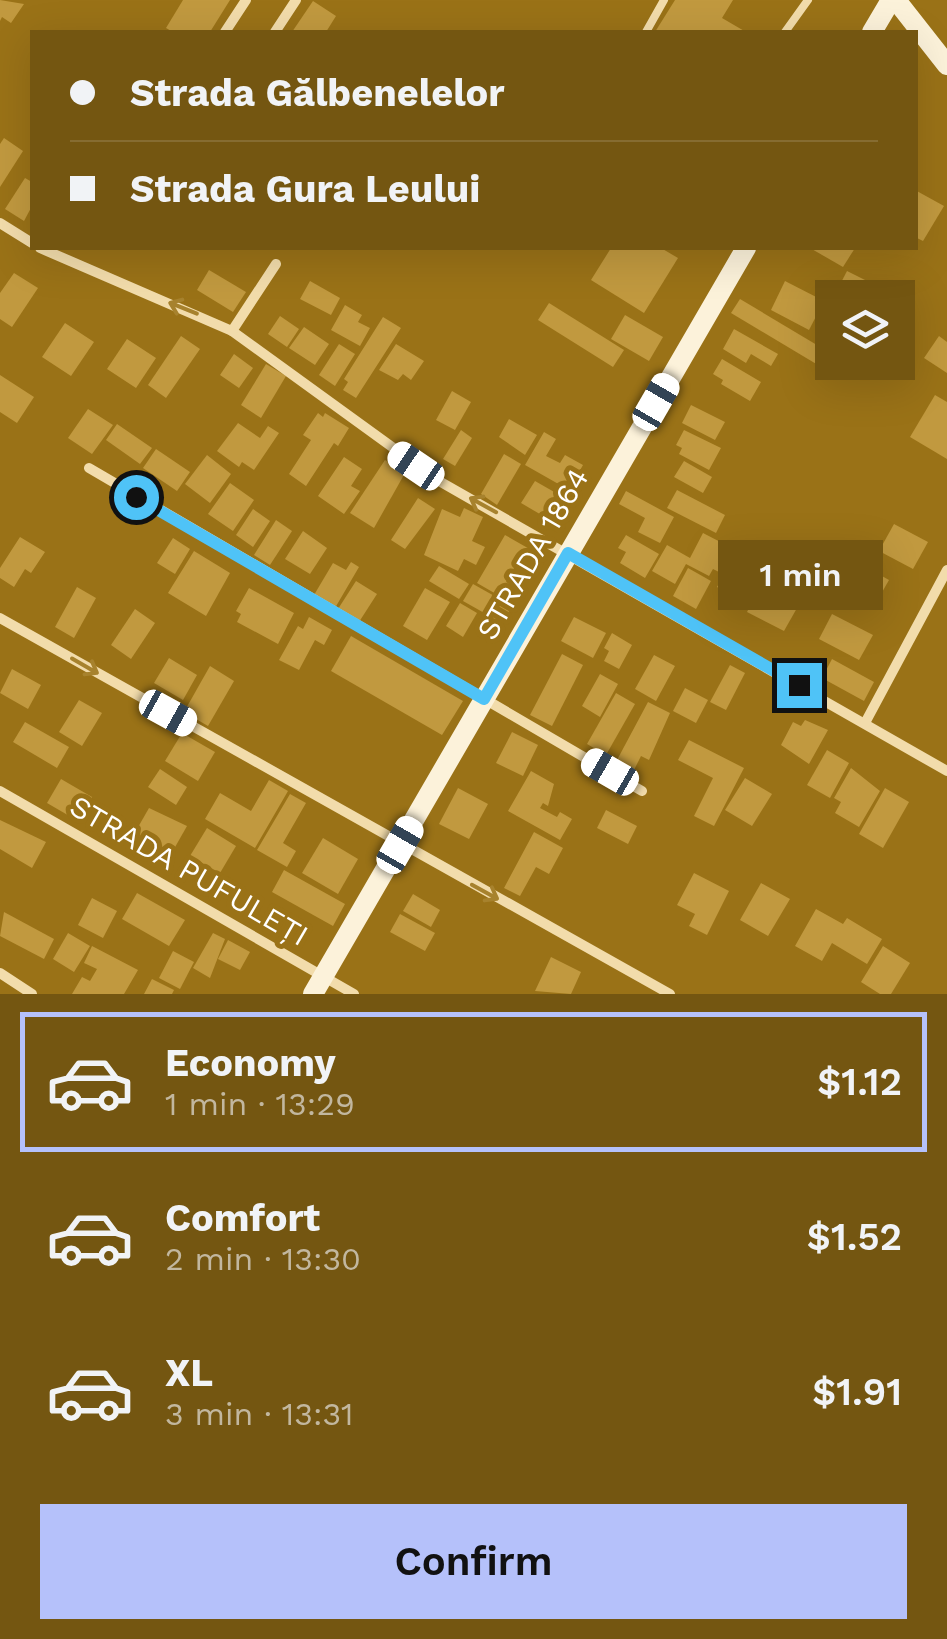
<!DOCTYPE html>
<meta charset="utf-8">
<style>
body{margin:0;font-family:"Work Sans",sans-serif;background:#795c1a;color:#f1f3f6;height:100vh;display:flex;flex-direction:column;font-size:38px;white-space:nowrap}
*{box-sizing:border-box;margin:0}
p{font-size:32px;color:#c2b79f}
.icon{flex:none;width:55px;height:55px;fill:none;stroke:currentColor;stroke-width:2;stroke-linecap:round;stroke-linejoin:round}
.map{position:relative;height:994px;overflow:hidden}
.panel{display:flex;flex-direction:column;background:#745611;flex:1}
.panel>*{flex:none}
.banner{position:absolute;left:30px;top:30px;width:888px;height:220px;border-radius:0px;box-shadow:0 10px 40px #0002;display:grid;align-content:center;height:220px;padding:0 40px;background:#745611}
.buttons{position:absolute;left:815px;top:280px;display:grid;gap:20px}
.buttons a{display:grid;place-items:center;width:100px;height:100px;border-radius:0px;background:#745611;box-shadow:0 10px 40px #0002;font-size:50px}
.end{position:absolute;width:45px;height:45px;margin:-22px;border:12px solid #4fc3f7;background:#111;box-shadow:0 0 0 5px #111}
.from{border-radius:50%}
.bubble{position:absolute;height:70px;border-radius:0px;background:#745611;box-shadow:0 10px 40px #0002;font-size:32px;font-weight:600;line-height:70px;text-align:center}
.car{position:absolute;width:30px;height:60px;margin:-30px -15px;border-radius:12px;box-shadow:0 0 8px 2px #0007;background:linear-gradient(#fff 24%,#345 0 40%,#fff 0 76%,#345 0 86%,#fff 0)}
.banner b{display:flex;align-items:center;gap:35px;height:95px;font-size:38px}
.banner b+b{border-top:2px solid #866c31}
.banner i{width:25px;height:25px;background:#f1f3f6}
ul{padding:18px 0 0;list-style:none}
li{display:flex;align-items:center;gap:30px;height:140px;margin:0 20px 15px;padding:0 20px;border:5px solid transparent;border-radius:0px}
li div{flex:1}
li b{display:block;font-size:38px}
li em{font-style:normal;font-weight:600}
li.current{border-color:#b5c1fa}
li>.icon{width:90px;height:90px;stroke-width:1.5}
.cta{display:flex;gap:20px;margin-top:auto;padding:20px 40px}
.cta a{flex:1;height:115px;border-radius:0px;background:#b5c1fa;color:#111;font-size:40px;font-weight:600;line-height:115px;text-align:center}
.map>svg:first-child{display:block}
.building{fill:#c1993f}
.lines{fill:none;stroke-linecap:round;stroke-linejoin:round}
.lane{stroke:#f2dcab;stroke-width:8}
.street{stroke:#f2dcab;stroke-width:10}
.secondary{stroke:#fcf2da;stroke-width:20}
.oneway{stroke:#a7822d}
.route{stroke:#4fc3f7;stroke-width:12}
.labels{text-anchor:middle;stroke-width:10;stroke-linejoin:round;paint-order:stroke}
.street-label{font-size:30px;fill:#fff;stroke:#9a7217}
</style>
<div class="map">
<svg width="947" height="994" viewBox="0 0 947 994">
<rect width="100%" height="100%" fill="#9a7217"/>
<g class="building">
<polygon points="0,0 24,4 11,23 2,17 0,21"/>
<polygon points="183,0 230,0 210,32 173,32 166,28"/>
<polygon points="675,0 733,0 722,18 746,32 655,32"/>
<polygon points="313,1 336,16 326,32 292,32"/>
<polygon points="4,138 23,151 0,187 0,144"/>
<polygon points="25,178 32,182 32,206 24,221 5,209"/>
<polygon points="915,190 944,206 923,241 915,237"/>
<polygon points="611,248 661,248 678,258 644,313 591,280"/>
<polygon points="810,248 855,248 843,267"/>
<polygon points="209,270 246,292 233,312 197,290"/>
<polygon points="847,271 891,293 889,298 833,298"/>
<polygon points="14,273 38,288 12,327 0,319 0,293"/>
<polygon points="310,281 340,298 331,315 300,299"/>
<polygon points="785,281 824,301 809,330 771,310"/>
<polygon points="740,299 832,354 828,371 731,313"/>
<polygon points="549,303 624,350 613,367 538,320"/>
<polygon points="345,305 362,315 358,322 370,328 360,346 331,330"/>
<polygon points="625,315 663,337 649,361 611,339"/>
<polygon points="280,316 299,329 287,347 268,334"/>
<polygon points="383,317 401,328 356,398 343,390 348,382 344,379"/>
<polygon points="65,323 94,342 71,376 42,357"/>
<polygon points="304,327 329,344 315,365 289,348"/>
<polygon points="734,329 778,354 771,366 751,354 746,363 723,349"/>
<polygon points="181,336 200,349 166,398 148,385"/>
<polygon points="939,336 947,342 947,373 924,358"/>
<polygon points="127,339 156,358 136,388 107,369"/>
<polygon points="339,344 355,354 335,386 319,375"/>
<polygon points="396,344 424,361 411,380 403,374 398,380 379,370"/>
<polygon points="234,354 253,368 239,388 220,375"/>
<polygon points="722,359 761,382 750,401 721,384 723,380 713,374"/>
<polygon points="266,364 286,376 261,418 241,405"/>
<polygon points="0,375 34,397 17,423 0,412"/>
<polygon points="452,391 471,402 455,430 436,420"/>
<polygon points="935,395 947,402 947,459 910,437"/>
<polygon points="691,405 725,422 715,440 682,423"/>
<polygon points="88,409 113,425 92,454 68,438"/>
<polygon points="318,413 323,417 325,413 349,428 338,446 334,443 306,486 289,474 311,440 303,435"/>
<polygon points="509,419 537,435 525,455 499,437"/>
<polygon points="238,423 260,438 268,426 279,433 254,470 242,462 239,467 217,451"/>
<polygon points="117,424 152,448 140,464 106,440"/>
<polygon points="461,430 472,438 455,466 443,459"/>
<polygon points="684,430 721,448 709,470 679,454 682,448 676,445"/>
<polygon points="544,432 556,439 546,456 560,463 565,455 583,465 569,490 525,465"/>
<polygon points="156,449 190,472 177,491 143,468"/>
<polygon points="504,454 521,464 497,505 481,494"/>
<polygon points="207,455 231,474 210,503 185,484"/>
<polygon points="344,457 362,469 351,486 360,491 344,514 318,496"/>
<polygon points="385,460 405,473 374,528 350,513"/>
<polygon points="684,461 712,477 703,493 674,477"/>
<polygon points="535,481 563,497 550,520 521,503"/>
<polygon points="230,483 254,500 233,531 208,514"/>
<polygon points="677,490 725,515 716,533 667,508"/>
<polygon points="626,491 674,517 660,543 638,532 645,518 619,504"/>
<polygon points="418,498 435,509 405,549 391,540"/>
<polygon points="464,508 483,517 472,541 485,547 476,565 464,559 458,571 424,555 442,509 460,517"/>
<polygon points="253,509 270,521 253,547 236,535"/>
<polygon points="276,520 292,531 270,565 254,555"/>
<polygon points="894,524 928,542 913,569 879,551"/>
<polygon points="303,531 327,548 310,574 285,559"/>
<polygon points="703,533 732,548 719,572 713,569 709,576 686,564 675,584 652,571 667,545 690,558"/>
<polygon points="505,535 540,555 535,563 521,556 506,582 523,591 515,605 477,583"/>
<polygon points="626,535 659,554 645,578 620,563 626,552 618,548"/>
<polygon points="20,537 45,552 31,573 25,569 14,587 0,578 0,568"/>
<polygon points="173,538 190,549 175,574 157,563"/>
<polygon points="194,551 230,573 206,616 168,593"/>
<polygon points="841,553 889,580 873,608 825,580"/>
<polygon points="735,555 764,571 746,603 717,587"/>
<polygon points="351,562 359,567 335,608 314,595 333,563 346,570"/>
<polygon points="439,566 469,584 459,599 429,581"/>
<polygon points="688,568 711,581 696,609 673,596"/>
<polygon points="356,581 377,594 359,622 338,609"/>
<polygon points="473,584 512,606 502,623 463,601"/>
<polygon points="77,587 96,598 74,638 55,627"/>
<polygon points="249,588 294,613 278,644 237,622 241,614 236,611"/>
<polygon points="425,588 450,602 427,640 403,626"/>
<polygon points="759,589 797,608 784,631 747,612"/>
<polygon points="460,603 477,613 463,637 446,626"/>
<polygon points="135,609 155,623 131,659 111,645"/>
<polygon points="832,614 873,635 859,660 819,639"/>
<polygon points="309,617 332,630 324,645 315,640 299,670 279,660 298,626 303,629"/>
<polygon points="574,617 606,633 593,658 561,641"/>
<polygon points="612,633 632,645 619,669 604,661 609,651 604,648"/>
<polygon points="351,636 463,701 442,735 331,671"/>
<polygon points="562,654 583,665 552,726 530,715"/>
<polygon points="654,655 675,666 656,701 635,689"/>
<polygon points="169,658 197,675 183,700 154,683"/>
<polygon points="832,659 874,682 864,701 822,678"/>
<polygon points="730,665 745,673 726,710 710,702"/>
<polygon points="210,666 234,681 208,726 184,712"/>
<polygon points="12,669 41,685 28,709 0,693"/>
<polygon points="600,674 618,684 600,717 582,706"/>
<polygon points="685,688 708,700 696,723 673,711"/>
<polygon points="616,693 635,704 606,755 587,744"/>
<polygon points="79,700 102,713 82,746 59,732"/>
<polygon points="648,702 670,713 649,760 641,756 634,770 617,760"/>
<polygon points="805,720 828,730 809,764 781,745 793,722 801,726"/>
<polygon points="25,722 69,747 57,768 13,742"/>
<polygon points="512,732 538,745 523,776 496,763"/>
<polygon points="182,733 215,752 198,781 165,761"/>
<polygon points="689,740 744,768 714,826 694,816 713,778 678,760"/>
<polygon points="827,750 849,763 830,798 807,785"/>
<polygon points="851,768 880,791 859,827 835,813 841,802 834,798"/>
<polygon points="160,769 187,787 176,805 148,787"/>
<polygon points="531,771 554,784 548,806 543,803 540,808 557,817 560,812 572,819 560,840 508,811"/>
<polygon points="745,778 772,794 752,826 725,810"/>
<polygon points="61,779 92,797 78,821 47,803"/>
<polygon points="269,780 288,791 255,848 205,819 220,793 251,811"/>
<polygon points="458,788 488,804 469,839 439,824"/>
<polygon points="885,788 909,802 883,848 859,834"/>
<polygon points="290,794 306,803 283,843 296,851 287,867 257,850"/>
<polygon points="149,808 187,826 170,856 133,836"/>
<polygon points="606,810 637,826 628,844 597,828"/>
<polygon points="0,820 46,842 32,868 0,849"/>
<polygon points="207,828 236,846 220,873 190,856"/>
<polygon points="534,832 563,848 549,874 536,867 520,896 504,888"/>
<polygon points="323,838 358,859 338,894 302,873"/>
<polygon points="284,870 345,904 333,926 272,892"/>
<polygon points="694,873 729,891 707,935 689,926 695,914 677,905"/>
<polygon points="761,883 790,899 768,936 740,920"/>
<polygon points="137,893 185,920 169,946 122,919"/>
<polygon points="413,894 440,910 431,927 403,911"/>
<polygon points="92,898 117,911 103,938 78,925"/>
<polygon points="816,909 843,924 847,918 882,939 867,964 832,943 822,961 795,946"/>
<polygon points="4,912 54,939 44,959 0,936"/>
<polygon points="400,914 435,933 425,951 390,932"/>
<polygon points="68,933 90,946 74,972 53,959"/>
<polygon points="213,933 225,939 210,978 193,968"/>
<polygon points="228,940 250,952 240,970 218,959"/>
<polygon points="92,946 138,970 124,994 72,994 82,977 90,981 97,969 84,963"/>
<polygon points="883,946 910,963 891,994 880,994 861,982"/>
<polygon points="173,951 194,962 180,989 159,978"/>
<polygon points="551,957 581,972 571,994 535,991"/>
<polygon points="152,979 174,990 172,994 144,994"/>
</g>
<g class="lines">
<g class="lane">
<polyline points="646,32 664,0"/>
<polyline points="785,32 808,0"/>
</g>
<g class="street">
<polyline points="225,32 246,0"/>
<polyline points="275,32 296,0"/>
<polyline points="0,223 32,243"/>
<polyline points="40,248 232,331 439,481 947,771"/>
<polyline points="232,331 276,264"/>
<polyline points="89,468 642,791"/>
<polyline points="0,618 670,994"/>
<polyline points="865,723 947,570"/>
<polyline points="0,791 354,994"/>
<polyline points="0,973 32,994"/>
</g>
<g class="secondary">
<polyline points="896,0 947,65"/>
<polyline points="872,32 891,0"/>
<polyline points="313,994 746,248"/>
</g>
</g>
<defs><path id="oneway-shaft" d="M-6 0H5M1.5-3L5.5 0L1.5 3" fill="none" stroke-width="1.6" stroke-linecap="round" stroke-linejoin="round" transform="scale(2.5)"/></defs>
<g class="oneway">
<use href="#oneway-shaft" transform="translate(183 308) rotate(-158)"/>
<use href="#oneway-shaft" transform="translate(483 505) rotate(-151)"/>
<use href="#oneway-shaft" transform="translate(85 666) rotate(30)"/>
<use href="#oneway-shaft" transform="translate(485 892) rotate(29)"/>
</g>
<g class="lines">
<polyline class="route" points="136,497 484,699 568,553 799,685"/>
</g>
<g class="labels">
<g class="street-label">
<text transform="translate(533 554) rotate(-60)" y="10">STRADA 1864</text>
<text transform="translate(189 871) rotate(30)" y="10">STRADA PUFULEȚI</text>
</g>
</g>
</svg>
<div class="buttons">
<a><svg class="icon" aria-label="layers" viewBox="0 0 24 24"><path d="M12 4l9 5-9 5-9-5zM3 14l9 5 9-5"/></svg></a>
</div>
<i class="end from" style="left:136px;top:497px"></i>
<i class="end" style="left:799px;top:685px"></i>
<div class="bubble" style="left:718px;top:540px;width:165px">1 min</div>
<i class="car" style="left:656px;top:402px;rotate:30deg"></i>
<i class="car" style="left:416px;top:466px;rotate:304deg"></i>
<i class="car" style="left:168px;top:713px;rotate:119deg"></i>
<i class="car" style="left:610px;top:772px;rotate:300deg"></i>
<i class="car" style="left:400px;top:845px;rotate:30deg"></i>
<div class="banner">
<b><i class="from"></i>Strada Gălbenelelor</b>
<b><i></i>Strada Gura Leului</b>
</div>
</div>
<section class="panel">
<ul>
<li class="current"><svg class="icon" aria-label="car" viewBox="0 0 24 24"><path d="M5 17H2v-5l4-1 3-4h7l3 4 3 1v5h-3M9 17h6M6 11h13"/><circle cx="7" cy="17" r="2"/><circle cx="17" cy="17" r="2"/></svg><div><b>Economy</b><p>1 min · 13:29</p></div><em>$1.12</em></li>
<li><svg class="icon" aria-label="car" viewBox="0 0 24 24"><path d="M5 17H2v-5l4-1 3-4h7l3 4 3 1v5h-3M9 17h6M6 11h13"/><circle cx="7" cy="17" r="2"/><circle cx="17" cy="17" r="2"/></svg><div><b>Comfort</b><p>2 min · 13:30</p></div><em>$1.52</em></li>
<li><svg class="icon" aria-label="car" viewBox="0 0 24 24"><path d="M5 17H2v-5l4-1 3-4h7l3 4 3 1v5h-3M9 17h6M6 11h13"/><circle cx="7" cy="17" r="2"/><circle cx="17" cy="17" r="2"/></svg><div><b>XL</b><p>3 min · 13:31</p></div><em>$1.91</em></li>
</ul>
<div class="cta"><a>Confirm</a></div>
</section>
